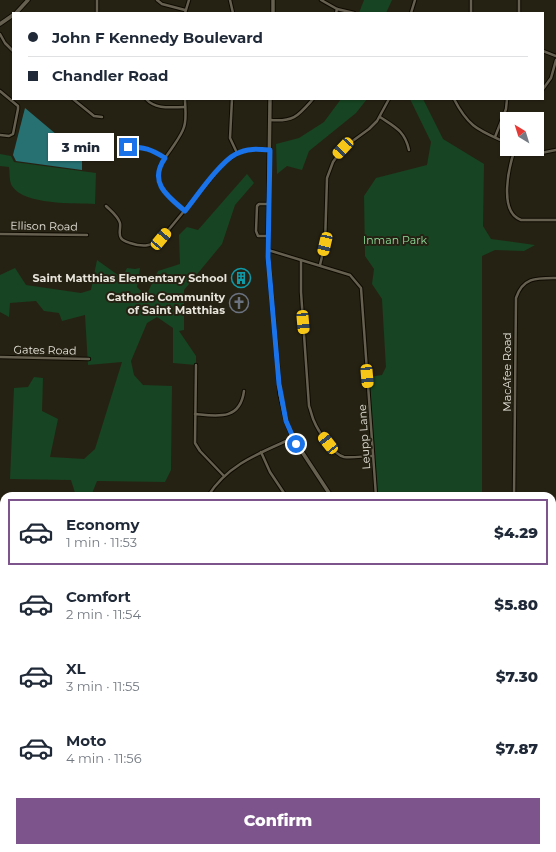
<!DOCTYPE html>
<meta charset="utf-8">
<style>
body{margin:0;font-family:Montserrat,sans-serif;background:#f6f6f7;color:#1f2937;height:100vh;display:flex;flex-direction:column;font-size:15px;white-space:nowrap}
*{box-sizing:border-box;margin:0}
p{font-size:13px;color:#747a83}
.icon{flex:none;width:22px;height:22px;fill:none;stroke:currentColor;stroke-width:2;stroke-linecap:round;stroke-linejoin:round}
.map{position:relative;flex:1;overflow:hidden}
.sheet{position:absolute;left:0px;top:492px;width:556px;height:360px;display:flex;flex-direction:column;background:#fff;border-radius:12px 12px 0 0;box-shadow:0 1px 3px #0004}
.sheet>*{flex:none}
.banner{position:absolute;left:12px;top:12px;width:532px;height:88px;border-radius:0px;box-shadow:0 1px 3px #0004;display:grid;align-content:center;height:88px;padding:0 16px;background:#fff}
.needle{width:26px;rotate:322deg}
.fabs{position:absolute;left:500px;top:112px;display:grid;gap:8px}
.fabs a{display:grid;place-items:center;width:44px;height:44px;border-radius:0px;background:#fff;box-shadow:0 1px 3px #0004;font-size:20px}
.end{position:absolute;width:18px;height:18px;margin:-9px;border:5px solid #1a73e8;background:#fff;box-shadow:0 0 0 2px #fff}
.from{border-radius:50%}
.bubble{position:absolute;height:28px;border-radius:0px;background:#fff;box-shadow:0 1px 3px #0004;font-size:13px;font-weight:800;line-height:28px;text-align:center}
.car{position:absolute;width:12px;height:24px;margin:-12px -6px;border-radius:5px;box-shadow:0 0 3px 1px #0007;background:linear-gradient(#f5c518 24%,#345 0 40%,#f5c518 0 76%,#345 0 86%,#f5c518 0)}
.banner b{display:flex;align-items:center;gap:14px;height:38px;font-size:15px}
.banner b+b{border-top:1px solid #e0e1e3}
.banner i{width:10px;height:10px;background:#1f2937}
ul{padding:7px 0 0;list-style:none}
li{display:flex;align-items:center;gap:12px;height:66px;margin:0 8px 6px;padding:0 8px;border:2px solid transparent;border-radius:0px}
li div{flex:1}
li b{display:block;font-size:15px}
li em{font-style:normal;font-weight:800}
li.selected{border-color:#7d558c}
li>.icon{width:36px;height:36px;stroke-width:1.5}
.action{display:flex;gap:8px;margin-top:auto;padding:8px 16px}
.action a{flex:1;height:46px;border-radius:0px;background:#7d558c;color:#fff;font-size:16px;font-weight:800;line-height:46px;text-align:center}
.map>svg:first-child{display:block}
.green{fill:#174422}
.water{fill:#287173}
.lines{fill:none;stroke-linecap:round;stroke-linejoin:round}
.minor-casing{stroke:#0f0b01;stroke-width:4.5}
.tertiary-casing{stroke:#0f0b01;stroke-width:5.5}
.minor{stroke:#656050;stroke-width:2.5}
.tertiary{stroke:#656050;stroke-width:3.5}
.route{stroke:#1a73e8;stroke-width:5}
.labels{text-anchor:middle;stroke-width:4;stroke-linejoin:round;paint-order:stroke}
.street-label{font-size:11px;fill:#e7e4db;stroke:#262213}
.park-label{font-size:11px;fill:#90de9d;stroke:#262213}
.poi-label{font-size:11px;font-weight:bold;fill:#e7e4db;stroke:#262213;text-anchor:end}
</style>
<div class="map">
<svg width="556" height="852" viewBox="0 0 556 852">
<rect width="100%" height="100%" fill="#262213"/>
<g class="green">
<polygon points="364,0 392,0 386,13 359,13"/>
<polygon points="341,99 367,99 356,113 309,151 302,170 287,166 277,174 276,144 299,138 324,122"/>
<polygon points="410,99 423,99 443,139 484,164 483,226 491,239 535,245 524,251 495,250 482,256 482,496 377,496 369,377 382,375 386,367 382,299 372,284 374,269 365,256 364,196 376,178 427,165 431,142"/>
<path d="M0,154L11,156L14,162L96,173L95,204C74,203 24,205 12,186C9,181 10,173 9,167L0,166Z"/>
<polygon points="247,174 254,183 235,205 222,244 184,290 184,330 179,331 196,356 196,365 173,363 173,328 157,317 147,323 131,361 134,375 143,385 172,386 171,470 165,482 97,481 91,496 76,496 71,480 10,479 14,388 28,387 34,377 43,378 42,411 58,419 50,457 84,459 95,449 122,362 88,365 85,315 62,321 59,313 44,311 36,301 10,303 9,317 0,312 0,275 15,268 26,285 81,293 91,290 97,260 122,278 127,268 135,269 140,268 137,287 146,296 158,271 180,264 179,235 187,227 198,230"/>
<polygon points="4,573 4,664 0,662 0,575"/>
<polygon points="0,777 4,777 4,848 21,848 19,852 0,852"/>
</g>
<polygon class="water" points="25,108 82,156 82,170 16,161 13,155"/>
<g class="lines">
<g class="minor-casing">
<g id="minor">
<polyline points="157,0 162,4 185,10"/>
<polyline points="230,0 233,13"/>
<polyline points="321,0 337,9 354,13"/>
<polyline points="471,0 471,13"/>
<polyline points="519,0 519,13"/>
<polyline points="97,13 97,0"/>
<polyline points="185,13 189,0"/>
<polyline points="336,13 337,9"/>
<polyline points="411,13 415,0"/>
<polyline points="0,34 5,43 13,51"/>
<polyline points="543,51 556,56"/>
<polyline points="543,89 551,78 556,60"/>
<polyline points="0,91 18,106 18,109 13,134 9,136 0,135"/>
<polyline points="73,99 94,116 102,117"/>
<path d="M146,99C156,110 172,107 185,107"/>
<polyline points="232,99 230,138 237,153"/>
<path d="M454,99C469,128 479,130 507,143"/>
<path d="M380,117C395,127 405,131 409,150"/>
<path d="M270,120C294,122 298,116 313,99"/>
<polyline points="495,137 506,109 507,99"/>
<path d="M128,147C144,147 151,149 165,158"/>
<path d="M515,149C509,166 498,212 521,220H556"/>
<polyline points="522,149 541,153 556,150"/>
<path d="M106,206C111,211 118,216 120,223C121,228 118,234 121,238C123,241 127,242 130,243C142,247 150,247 161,239L222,165C237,151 249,147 270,150"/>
<path d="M185,211C171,199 152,186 160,166C163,160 168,154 172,148C176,142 182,134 184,127C187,118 185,108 185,99"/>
<polyline points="0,234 87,235"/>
<polyline points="268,236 258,236 256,231 257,206 259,204 269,204"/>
<polyline points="268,250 350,275 361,288 376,496"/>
<path d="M301,260V292L309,406C311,411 312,417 314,421C318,431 334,455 344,457C353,458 364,456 373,456"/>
<polyline points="320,265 325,244 327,178 333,162 343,148 369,129 377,121 389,99"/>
<polyline points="0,357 89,359"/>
<polyline points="196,365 195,443 200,451 224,476"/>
<path d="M195,414C217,416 240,421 244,391"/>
<polyline points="261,452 270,472 286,496"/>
<path d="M208,496C228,464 260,453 293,438"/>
<path d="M514,496L516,298C523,277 537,278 556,278"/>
<polyline points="0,503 4,503"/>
<polyline points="552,539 556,536"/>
<polyline points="552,607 556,606"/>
<polyline points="0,699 4,701"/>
<polyline points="0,713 4,704"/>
<polyline points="552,767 556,765"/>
<polyline points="552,822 556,828"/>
<polyline points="0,848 4,852"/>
<polyline points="71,848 71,852"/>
</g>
</g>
<g class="tertiary-casing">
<g id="tertiary">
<polyline points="16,13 28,0"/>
<polyline points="273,13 273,0"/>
<polyline points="0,24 13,15"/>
<polyline points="270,99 268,257 280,394 286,421 293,438 331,496"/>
<polyline points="445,848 445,852"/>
<polyline points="447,848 449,852"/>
</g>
</g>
<use href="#minor" class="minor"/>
<use href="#tertiary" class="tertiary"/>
</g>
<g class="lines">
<path class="route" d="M128,147C144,147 151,149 165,158C148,182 167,196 185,211C197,196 220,162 236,154C247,148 258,149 270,150L268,257L279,384L286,421L296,444"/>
</g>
<defs>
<g id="building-ring" transform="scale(1)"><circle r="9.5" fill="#262213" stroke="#0f9aa8" stroke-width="1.5"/><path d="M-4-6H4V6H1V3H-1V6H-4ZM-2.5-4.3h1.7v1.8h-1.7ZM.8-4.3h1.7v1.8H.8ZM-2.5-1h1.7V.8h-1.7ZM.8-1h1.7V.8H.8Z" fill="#0f9aa8"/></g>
<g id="church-ring" transform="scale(1)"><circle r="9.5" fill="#262213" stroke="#6b7280" stroke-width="1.5"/><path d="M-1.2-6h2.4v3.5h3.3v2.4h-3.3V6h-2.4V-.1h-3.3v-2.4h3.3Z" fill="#6b7280"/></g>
</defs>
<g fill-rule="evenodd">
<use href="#building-ring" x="241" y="278"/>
<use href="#church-ring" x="239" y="303"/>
</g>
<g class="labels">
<g class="street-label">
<text transform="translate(44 226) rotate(1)" y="4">Ellison Road</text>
<text transform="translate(45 350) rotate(1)" y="4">Gates Road</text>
<text transform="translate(507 372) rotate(-90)" y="4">MacAfee Road</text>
<text transform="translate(364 437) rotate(-94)" y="4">Leupp Lane</text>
</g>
<g class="park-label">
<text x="395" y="244">Inman Park</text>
</g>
<g class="poi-label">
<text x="227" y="282">Saint Matthias Elementary School</text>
<text x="225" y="301">Catholic Community<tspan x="225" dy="13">of Saint Matthias</tspan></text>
</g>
</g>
</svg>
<div class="fabs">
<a><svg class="needle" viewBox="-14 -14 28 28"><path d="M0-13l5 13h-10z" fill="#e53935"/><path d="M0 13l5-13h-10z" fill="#747a83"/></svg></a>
</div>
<i class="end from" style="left:296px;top:444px"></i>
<i class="end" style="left:128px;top:147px"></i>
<div class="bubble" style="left:48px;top:133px;width:66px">3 min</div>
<i class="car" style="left:343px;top:148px;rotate:223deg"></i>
<i class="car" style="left:161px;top:239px;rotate:40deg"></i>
<i class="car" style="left:325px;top:244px;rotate:193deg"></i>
<i class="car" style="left:303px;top:322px;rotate:175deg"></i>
<i class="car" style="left:367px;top:376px;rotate:175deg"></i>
<i class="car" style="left:328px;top:443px;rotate:322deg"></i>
<div class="banner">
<b><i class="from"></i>John F Kennedy Boulevard</b>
<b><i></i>Chandler Road</b>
</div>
<section class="sheet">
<ul>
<li class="selected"><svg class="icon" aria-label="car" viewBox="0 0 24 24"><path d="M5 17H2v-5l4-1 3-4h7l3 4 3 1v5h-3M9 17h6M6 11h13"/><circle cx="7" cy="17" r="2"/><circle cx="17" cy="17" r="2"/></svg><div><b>Economy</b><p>1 min · 11:53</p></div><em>$4.29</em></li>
<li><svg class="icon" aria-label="car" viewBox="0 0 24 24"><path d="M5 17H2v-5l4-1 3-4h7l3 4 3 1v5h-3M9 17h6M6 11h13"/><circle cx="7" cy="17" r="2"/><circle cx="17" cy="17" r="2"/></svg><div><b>Comfort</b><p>2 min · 11:54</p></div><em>$5.80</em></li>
<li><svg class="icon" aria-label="car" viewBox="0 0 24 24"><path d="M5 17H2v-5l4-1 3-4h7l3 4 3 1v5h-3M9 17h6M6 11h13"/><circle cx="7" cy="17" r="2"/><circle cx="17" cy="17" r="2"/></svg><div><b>XL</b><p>3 min · 11:55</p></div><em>$7.30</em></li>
<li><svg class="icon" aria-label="car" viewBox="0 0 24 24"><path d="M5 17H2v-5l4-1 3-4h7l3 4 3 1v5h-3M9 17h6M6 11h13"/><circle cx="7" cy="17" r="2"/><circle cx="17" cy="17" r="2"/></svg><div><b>Moto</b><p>4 min · 11:56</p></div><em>$7.87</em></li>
</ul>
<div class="action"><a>Confirm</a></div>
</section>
</div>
